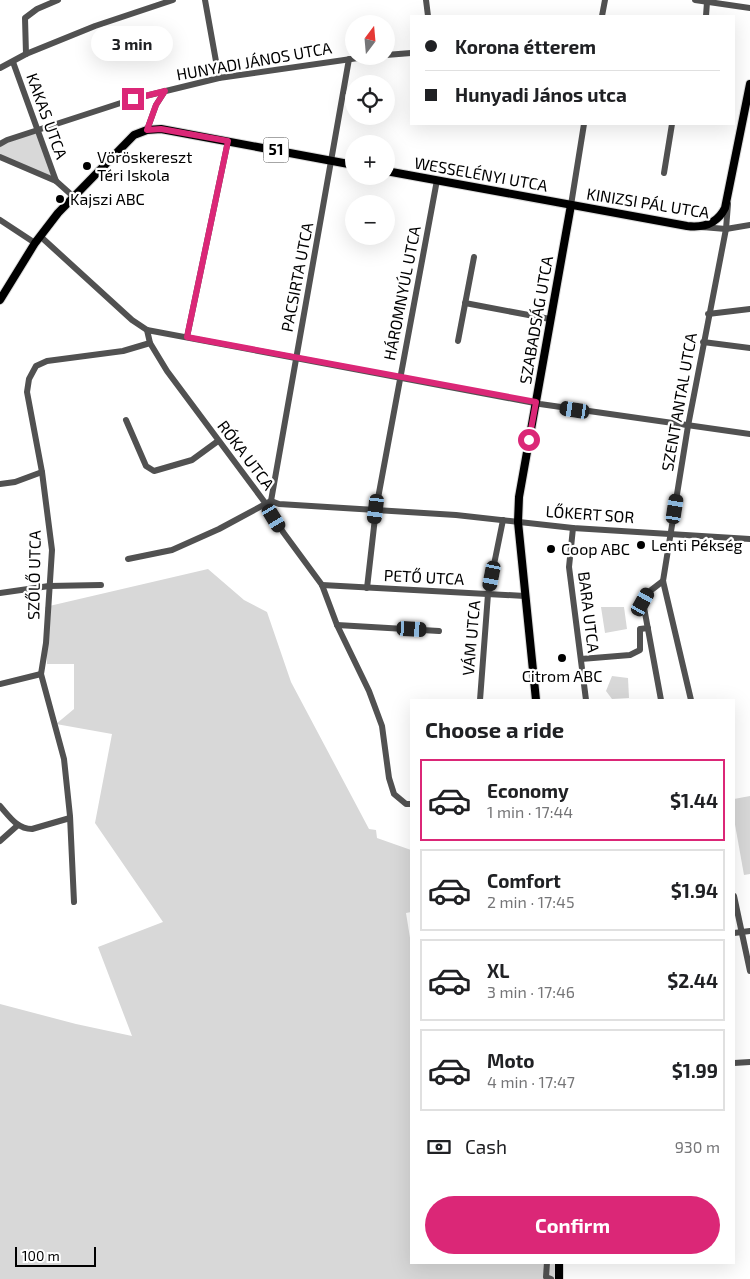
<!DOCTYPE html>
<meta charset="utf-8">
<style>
body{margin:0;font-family:"Exo 2",sans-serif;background:#f6f6f6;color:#202124;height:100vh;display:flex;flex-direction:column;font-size:19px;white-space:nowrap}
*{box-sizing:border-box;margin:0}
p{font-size:16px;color:#757577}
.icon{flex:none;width:28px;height:28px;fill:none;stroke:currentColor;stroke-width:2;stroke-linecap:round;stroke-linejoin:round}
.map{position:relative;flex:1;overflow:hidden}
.details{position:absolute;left:410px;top:699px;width:325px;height:565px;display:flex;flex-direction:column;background:#fff;border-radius:0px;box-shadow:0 5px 20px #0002}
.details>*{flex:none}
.banner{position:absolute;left:410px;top:15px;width:325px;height:110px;border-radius:0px;box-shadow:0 5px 20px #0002;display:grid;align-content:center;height:110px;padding:0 15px;background:#fff}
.needle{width:32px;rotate:16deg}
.controls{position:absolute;left:345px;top:15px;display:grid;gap:10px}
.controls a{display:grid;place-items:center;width:50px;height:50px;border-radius:50%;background:#fff;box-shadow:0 5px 20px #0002;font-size:25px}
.scale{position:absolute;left:15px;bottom:12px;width:81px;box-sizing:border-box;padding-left:5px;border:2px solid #000;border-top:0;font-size:14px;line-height:18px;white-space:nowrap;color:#000;-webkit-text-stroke:4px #fff;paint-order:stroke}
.end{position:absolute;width:22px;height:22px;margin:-11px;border:6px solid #db2777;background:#fff;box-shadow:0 0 0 2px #fff}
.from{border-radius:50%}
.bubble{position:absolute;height:35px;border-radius:18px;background:#fff;box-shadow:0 5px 20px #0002;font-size:16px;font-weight:700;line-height:35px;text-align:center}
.car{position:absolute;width:15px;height:30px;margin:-15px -8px;border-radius:6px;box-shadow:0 0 4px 1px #0007;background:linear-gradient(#222 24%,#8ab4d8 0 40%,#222 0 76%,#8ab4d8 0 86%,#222 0)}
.banner b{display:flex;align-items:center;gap:18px;height:48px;font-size:19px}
.banner b+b{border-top:1px solid #e0e0e0}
.banner i{width:12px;height:12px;background:#202124}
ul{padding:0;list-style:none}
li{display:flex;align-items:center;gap:15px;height:82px;margin:0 10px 8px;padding:0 5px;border:2px solid #e0e0e0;border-radius:0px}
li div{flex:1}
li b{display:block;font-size:19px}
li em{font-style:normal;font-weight:700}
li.on{border-color:#db2777}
li>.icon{width:45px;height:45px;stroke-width:1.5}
h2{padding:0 15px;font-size:22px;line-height:60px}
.pay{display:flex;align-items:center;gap:12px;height:55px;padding:0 15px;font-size:19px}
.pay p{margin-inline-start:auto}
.cta{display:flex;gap:10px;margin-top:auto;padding:10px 15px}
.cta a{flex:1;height:58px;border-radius:30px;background:#db2777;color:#fff;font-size:20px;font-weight:700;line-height:58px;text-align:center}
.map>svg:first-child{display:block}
.green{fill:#d8d8d8}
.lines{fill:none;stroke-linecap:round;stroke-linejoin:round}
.major-casing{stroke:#dbdbdb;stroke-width:10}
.minor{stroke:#515151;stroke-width:6}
.major{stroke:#000;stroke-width:8}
.route{stroke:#db2777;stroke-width:6}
.poi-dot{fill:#000;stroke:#fff;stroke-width:2}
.labels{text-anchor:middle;stroke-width:4.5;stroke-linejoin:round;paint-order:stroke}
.shield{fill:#fff;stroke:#4c4c4c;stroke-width:1}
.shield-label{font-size:15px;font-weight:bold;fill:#000}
.street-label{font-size:16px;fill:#000;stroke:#fff}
.poi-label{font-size:16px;fill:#000;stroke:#fff;text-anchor:start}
</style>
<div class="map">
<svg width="750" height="1279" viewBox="0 0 750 1279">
<rect width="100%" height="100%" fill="#fff"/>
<g class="green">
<polygon points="36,133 52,177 0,157 0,144"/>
<polygon points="208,569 244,600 267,612 291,682 369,829 376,830 377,838 411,850 411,912 406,913 411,944 411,1262 557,1263 557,1279 0,1279 0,1004 76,1024 132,1036 98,947 163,922 95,823 112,734 56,724 74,709 74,664 47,664 45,607"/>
<polygon points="601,607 624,607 627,629 605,633"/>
<polygon points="612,676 628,678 629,698 612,699 606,691"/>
<polygon points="750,796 750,874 744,875 734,819 734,799"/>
</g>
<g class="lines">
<g class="major-casing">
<g id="major">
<path d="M386,171L687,226C703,228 717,224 725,208L750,84"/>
<polyline points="0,300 35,243 58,213 134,135 147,130 161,129 354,165"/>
<polyline points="536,700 518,522 519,497 571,205"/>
<polyline points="559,1279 559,1262"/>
</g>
</g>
<g class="minor">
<polyline points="205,0 219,78"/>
<polyline points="426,0 428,16"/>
<polyline points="695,0 750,8"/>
<polyline points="602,16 605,0"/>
<polyline points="706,16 707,2"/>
<polyline points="26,54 25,18 37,9 58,0"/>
<polyline points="386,55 411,53"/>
<polyline points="13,62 56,181"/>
<polyline points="0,68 26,54 95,26 173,0"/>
<polyline points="147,130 156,105 165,91"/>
<polyline points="0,144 7,140 133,99 219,78 372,56"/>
<polyline points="0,157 56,181 75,198"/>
<polyline points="664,173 672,124"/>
<polyline points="571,205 584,124"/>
<polyline points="0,220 35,243"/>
<polyline points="702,227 726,229 750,225"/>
<polyline points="40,236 132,320 147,330 150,343 167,371 266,504 283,532 322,585 337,625 369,691 382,726 389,778 394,794 406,804 411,804"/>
<polyline points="465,303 550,319"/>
<polyline points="708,314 750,309"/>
<polyline points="147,330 540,404 750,434"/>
<polyline points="187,337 228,141"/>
<polyline points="458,341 474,257"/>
<polyline points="703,342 750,348"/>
<polyline points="126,420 146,466 154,471 192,460 218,441"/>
<polyline points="0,484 15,482 42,472"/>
<polyline points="271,501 349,59"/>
<polyline points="573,528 569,567 586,700"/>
<polyline points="128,559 172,550 219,529 271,501 279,504 456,515 573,528 750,539"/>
<polyline points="322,585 525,596"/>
<polyline points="367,588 376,509 437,180"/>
<polyline points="0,593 49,586 101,585"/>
<polyline points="337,625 439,631"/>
<polyline points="581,659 630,655 640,650 640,629 648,628"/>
<polyline points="0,684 41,674"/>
<polyline points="480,700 488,594 503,520"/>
<polyline points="661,700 643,602 650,591 663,581"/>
<polyline points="691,700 663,581 688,426 726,229 728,204"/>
<path d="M0,806C9,816 17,829 32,829L70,818"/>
<polyline points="0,841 18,825"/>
<polyline points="734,896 750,971"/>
<polyline points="74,902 70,816 64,759 41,674 46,643 52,550 42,472 27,392 29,379 36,366 47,361 123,351 150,343"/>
<polyline points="734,933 750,931"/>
<polyline points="734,1063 750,1062"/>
<polyline points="547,1262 546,1277 551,1279"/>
</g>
<use href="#major" class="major"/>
</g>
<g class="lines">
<polyline class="route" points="133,99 165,91 156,105 147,130 161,129 228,141 187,337 536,402 529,440"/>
</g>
<g class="poi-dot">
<circle cx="87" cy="166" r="5"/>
<circle cx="60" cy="199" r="5"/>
<circle cx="641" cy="545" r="5"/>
<circle cx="551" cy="549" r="5"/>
<circle cx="562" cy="658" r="5"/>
</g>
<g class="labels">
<rect class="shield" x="263.5" y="137.5" width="25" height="25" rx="4"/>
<g class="shield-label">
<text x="276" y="155">51</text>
</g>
<g class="street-label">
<text transform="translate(254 61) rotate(-10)" y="6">HUNYADI JÁNOS UTCA</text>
<text transform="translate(47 116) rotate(70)" y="6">KAKAS UTCA</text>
<text transform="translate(481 174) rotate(10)" y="6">WESSELÉNYI UTCA</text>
<text transform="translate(648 203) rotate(9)" y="6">KINIZSI PÁL UTCA</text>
<text transform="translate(297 277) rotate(-79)" y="6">PACSIRTA UTCA</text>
<text transform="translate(402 293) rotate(-79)" y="6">HÁROMNYÚL UTCA</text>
<text transform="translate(536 320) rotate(-80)" y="6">SZABADSÁG UTCA</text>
<text transform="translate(679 402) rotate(-80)" y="6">SZENT ANTAL UTCA</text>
<text transform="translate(246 455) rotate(53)" y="6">RÓKA UTCA</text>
<text transform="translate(590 514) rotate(4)" y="6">LŐKERT SOR</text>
<text transform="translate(34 575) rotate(-89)" y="6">SZŐLŐ UTCA</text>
<text transform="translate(424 577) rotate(3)" y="6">PETŐ UTCA</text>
<text transform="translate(589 612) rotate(83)" y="6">BARA UTCA</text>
<text transform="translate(471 638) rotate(-85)" y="6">VÁM UTCA</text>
</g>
<g class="poi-label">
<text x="97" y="163">Vöröskereszt<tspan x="97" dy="18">Téri Iskola</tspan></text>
<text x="70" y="205">Kajszi ABC</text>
<text x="651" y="551">Lenti Pékség</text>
<text x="561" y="555">Coop ABC</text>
<text x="562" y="682" text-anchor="middle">Citrom ABC</text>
</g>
</g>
</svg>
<div class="controls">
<a><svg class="needle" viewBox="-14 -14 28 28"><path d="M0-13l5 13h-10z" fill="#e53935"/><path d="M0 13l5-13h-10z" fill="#757577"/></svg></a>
<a><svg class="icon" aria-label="locate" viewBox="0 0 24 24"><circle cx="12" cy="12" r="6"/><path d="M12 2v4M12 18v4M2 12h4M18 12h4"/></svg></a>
<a>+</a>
<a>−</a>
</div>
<div class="scale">100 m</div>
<i class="end from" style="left:529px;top:440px"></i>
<i class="end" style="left:133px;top:99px"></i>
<div class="bubble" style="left:91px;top:26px;width:82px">3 min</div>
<i class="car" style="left:575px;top:410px;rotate:279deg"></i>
<i class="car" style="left:376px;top:509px;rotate:187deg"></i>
<i class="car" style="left:675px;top:509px;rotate:9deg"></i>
<i class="car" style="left:274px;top:518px;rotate:149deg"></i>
<i class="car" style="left:492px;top:576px;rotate:191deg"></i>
<i class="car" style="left:643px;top:602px;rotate:29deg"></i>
<i class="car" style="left:412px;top:629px;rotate:93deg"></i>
<div class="banner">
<b><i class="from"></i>Korona étterem</b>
<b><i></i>Hunyadi János utca</b>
</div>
<section class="details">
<h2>Choose a ride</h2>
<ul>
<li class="on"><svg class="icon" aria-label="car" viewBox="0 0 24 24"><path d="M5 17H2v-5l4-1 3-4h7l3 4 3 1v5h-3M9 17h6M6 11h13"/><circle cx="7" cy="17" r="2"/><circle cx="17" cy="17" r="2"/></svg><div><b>Economy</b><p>1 min · 17:44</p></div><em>$1.44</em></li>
<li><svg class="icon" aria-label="car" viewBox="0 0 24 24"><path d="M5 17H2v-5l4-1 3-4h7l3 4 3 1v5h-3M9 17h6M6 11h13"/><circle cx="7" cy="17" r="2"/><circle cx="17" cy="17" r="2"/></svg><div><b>Comfort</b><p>2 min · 17:45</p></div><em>$1.94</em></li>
<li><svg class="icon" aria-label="car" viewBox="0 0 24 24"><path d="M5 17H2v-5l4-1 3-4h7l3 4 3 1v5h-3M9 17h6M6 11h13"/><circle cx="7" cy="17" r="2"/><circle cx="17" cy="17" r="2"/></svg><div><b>XL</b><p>3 min · 17:46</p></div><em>$2.44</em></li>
<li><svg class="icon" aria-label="car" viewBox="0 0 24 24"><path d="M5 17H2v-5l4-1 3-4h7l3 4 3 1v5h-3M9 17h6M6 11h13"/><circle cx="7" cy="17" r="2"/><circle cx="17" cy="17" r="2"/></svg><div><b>Moto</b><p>4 min · 17:47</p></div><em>$1.99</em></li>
</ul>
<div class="pay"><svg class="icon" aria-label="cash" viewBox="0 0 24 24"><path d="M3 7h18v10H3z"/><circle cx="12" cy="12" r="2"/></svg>Cash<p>930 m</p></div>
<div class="cta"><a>Confirm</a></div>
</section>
</div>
